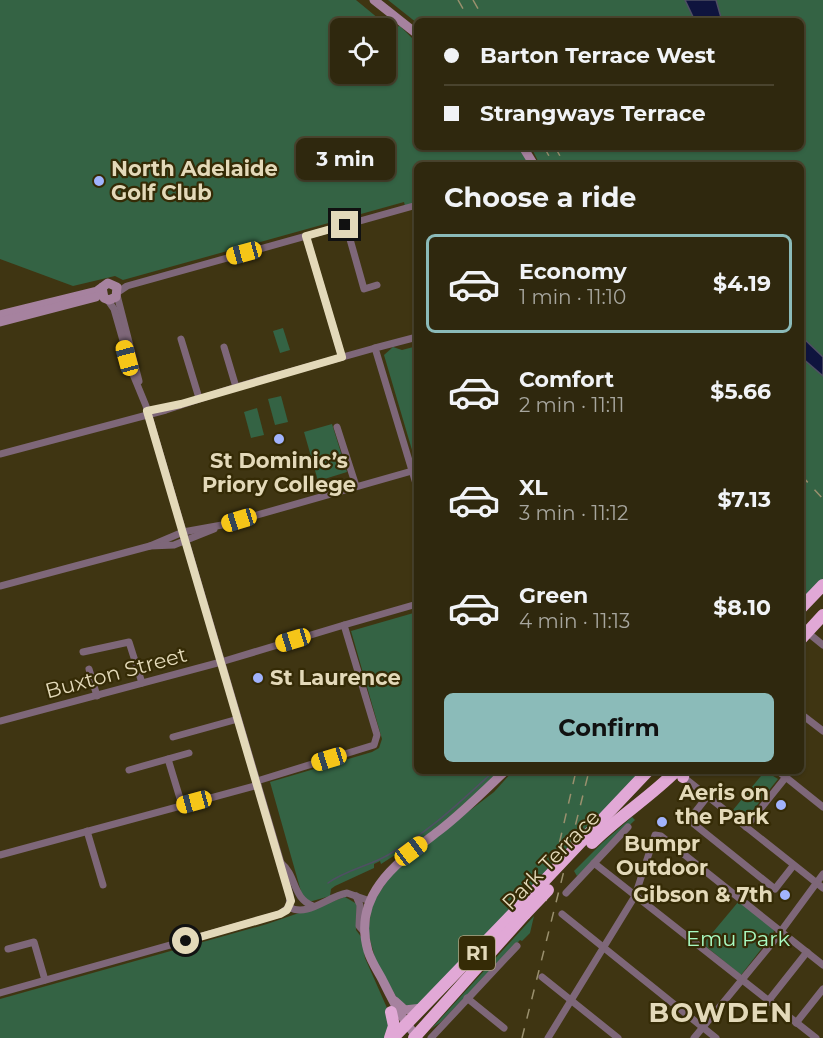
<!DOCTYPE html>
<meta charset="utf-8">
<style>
body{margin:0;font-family:Montserrat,sans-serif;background:#3b341c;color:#f1f3f6;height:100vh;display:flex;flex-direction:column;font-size:22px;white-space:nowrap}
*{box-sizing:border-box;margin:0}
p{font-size:20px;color:#a7a69e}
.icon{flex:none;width:33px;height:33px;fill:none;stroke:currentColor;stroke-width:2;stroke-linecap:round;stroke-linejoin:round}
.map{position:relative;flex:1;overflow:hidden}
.drawer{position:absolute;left:414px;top:162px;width:390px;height:612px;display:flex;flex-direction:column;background:#2f280e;border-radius:9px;box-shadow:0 2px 4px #0004,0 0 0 2px #4a442e}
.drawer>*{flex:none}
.banner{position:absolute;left:414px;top:18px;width:390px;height:132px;border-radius:9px;box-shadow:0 2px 4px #0004,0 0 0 2px #4a442e;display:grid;align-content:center;height:132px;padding:0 30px;background:#2f280e}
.tools{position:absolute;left:330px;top:18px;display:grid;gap:12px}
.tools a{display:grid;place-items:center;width:66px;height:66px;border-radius:9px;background:#2f280e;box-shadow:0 2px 4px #0004,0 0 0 2px #4a442e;font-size:30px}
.end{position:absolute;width:27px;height:27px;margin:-14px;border:8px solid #e3d9b9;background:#111;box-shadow:0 0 0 3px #111}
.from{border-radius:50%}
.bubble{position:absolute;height:42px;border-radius:9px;background:#2f280e;box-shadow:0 2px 4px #0004,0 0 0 2px #4a442e;font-size:20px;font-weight:700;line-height:42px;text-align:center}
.car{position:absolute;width:18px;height:36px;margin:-18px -9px;border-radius:8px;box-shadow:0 0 4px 2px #0007;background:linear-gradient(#f5c518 24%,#345 0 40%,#f5c518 0 76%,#345 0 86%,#f5c518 0)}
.banner b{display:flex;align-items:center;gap:21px;height:57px;font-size:22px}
.banner b+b{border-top:2px solid #4a442e}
.banner i{width:15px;height:15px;background:#f1f3f6}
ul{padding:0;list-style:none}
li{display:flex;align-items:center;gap:18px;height:99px;margin:0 12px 9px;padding:0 18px;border:3px solid transparent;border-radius:9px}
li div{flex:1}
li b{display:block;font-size:22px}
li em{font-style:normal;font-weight:700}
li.selected{border-color:#8bbbb9}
li>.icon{width:54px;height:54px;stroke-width:1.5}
h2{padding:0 30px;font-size:27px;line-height:72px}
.action{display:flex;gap:12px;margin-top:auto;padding:12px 30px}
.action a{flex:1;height:69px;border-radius:9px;background:#8bbbb9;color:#111;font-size:24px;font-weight:700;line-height:69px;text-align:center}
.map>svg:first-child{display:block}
.green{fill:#346344;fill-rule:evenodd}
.water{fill:#0f143e;stroke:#4f4f63;stroke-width:1.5}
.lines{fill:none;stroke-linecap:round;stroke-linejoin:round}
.stream{stroke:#4f4f63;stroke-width:1.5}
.street{stroke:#7e6779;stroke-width:7}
.secondary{stroke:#a6829f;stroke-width:9}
.highway{stroke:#e1a8d6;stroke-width:12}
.rail{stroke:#9a906e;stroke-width:1.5;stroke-dasharray:10 10;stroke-linecap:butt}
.highway-bridge{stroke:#e1a8d6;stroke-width:12}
.route{stroke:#e3d9b9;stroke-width:8}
.poi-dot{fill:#a1b3fd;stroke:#352b06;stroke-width:2}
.labels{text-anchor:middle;stroke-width:4.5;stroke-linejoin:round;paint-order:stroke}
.shield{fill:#352b06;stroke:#afa583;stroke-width:1.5}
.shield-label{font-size:20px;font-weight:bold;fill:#e3d9b9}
.poi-label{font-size:21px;font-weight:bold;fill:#e3d9b9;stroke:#352b06;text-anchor:start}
.street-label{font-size:21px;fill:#e3d9b9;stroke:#352b06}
.park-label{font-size:21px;fill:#a9fac1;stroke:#352b06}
.district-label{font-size:27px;font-weight:bold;letter-spacing:1.5px;fill:#e3d9b9;stroke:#352b06}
</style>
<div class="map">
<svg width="823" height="1038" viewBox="0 0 823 1038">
<rect width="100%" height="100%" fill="#3f3512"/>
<g class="green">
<path d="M0,0H356L390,28L400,26L417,43V147H525L530,165H417V202L405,206L404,202L123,280L115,276L73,286L0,259ZM340,28H386V74H340Z"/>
<polygon points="388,0 823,0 823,580 801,602 801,165 540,165 531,147 801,147 801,21 417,21 417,23"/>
<polygon points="283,328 290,350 280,353 273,331"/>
<polygon points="417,346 417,467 384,355 393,347 402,350"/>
<polygon points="281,396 288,422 275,425 268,399"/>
<polygon points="257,408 264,435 251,438 244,412"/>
<polygon points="332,424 347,472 318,481 304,432"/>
<polygon points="417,612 417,771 501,771 436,829 381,864 380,861 374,864 374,868 335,886 331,889 330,896 309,902 302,895 270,782 372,752 379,748 382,739 351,631"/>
<polygon points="513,771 642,771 422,1003 411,1008 398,1000 376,962 368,932 372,904 397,866 494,792"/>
<polygon points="765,771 778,779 745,820 733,810"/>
<polygon points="632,817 635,820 577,876 574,871 602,843"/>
<polygon points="345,897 357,904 356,930 362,938 365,958 391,1017 387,1038 0,1038 0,999 267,924"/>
<polygon points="739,901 774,930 773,934 741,975 703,944"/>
<polygon points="534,916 530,933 522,941 520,940 441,1022 431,1029"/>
</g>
<g class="water">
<polygon points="685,0 716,0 722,21 695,21"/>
<polygon points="801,336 823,357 823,376 801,357"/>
</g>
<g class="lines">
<path class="stream" d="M328,883C346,870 369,866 388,855C428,833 460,802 494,771"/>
<g class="street">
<polyline points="346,225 364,289 377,285"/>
<polyline points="306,236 342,357"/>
<polyline points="118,292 127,286 417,205"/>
<polyline points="117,295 139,381"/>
<polyline points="107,299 114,309 132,372 146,406 281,863 290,895 289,907"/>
<polyline points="417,337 375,348 417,487"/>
<polyline points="181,339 199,398"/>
<polyline points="224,347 236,387"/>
<polyline points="337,427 356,486"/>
<polyline points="0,454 166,410 236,387 375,348"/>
<polyline points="150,546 183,532 222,525 412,471"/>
<polyline points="0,586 150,546 174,545 214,529"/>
<polyline points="807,632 823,645"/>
<polyline points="83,652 129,642 142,683"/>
<polyline points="89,669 97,696"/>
<polyline points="801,714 823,731"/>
<polyline points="0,721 221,662 344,625"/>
<polyline points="173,737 238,719"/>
<polyline points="168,759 182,805"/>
<polyline points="129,770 189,753"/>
<polyline points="778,771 823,807"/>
<polyline points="682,776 823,888"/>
<polyline points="257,781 374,745 377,735 344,625 417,604"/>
<polyline points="707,797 689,820 775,889 793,866"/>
<polyline points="746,827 786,777"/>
<polyline points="87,831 103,885"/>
<polyline points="0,855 258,785"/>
<path d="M281,863C297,876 292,898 313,906"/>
<polyline points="594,863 816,1038"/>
<polyline points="566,893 628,827"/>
<polyline points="356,896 360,905 359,926 365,933"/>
<path d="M289,907C307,918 328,896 347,893L370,901"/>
<polyline points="562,914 716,1038"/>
<polyline points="8,949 34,942 45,980"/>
<polyline points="542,977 618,1038"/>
<polyline points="0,993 280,914 289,907"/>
<polyline points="467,998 504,1028"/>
<polyline points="769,1000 807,952"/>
<polyline points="796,1023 823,989"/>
<polyline points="431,1038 517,946"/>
<polyline points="548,1038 635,896 655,835 661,836 823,965"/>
<polyline points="694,1038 773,942 823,874"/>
</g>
<g class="secondary">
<polyline points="374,0 417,34"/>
<polyline points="523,147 534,165"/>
<polyline points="0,315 97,291 108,283 117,287 116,297 109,300 104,298 102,287"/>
<polyline points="0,322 96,297"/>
<polyline points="395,1001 405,1010 422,1008"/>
<path d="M418,1038C402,1020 393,1001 382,979C377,970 371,961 368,951C351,892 401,860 440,830C463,812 484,791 505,771"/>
</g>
<g class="highway">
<polyline points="801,608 823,585"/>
<polyline points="801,639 823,615"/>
<polyline points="683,777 684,771"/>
<polyline points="595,827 648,771"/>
<path d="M592,843C618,817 649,798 676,771"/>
<polyline points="390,1038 394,1026 391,1012"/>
<polyline points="393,1038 529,897"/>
<polyline points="414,1038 525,914"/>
</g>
<g class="rail">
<polyline points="458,0 470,21"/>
<polyline points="473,0 485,21"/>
<polyline points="544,147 554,165"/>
<polyline points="555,147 565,165"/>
<polyline points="801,475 823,499"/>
<polyline points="546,901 576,771"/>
<polyline points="522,1038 589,771"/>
</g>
<g class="highway-bridge">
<polyline points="529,897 595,827"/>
<polyline points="525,914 548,890"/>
</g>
</g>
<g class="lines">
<polyline class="route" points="186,941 280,914 287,910 291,901 147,411 181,404 342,357 306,236 345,225"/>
</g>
<g class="poi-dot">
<circle cx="99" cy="181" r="6"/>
<circle cx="279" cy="439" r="6"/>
<circle cx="258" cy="678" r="6"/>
<circle cx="781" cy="805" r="6"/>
<circle cx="662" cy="822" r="6"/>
<circle cx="785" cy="895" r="6"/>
</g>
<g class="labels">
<rect class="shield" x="459" y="936" width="36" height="34" rx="4.5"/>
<g class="shield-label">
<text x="477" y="960">R1</text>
</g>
<g class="poi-label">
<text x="111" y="176">North Adelaide<tspan x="111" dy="24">Golf Club</tspan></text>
<text x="279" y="468" text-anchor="middle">St Dominic’s<tspan x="279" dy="24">Priory College</tspan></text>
<text x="270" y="685">St Laurence</text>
<text x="769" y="800" text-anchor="end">Aeris on<tspan x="769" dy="24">the Park</tspan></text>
<text x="662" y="851" text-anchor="middle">Bumpr<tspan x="662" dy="24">Outdoor</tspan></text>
<text x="773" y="902" text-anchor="end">Gibson &amp; 7th</text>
</g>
<g class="street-label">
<text transform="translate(116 673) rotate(-15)" y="7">Buxton Street</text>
<text transform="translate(551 860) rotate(-46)" y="7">Park Terrace</text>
</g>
<g class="park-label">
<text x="738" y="946">Emu Park</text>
</g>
<g class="district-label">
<text x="721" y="1022">BOWDEN</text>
</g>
</g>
</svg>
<div class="tools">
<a><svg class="icon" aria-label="locate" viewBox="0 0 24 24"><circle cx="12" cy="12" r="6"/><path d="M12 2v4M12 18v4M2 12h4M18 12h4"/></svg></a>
</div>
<i class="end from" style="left:186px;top:941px"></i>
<i class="end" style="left:345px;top:225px"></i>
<div class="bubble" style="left:296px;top:138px;width:99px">3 min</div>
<i class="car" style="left:244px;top:253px;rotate:255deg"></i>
<i class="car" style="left:127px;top:358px;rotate:345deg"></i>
<i class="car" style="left:239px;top:520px;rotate:253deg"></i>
<i class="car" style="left:293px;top:640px;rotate:253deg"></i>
<i class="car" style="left:329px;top:759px;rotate:253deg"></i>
<i class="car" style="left:194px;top:802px;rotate:255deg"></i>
<i class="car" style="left:411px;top:851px;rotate:53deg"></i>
<div class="banner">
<b><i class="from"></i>Barton Terrace West</b>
<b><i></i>Strangways Terrace</b>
</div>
<section class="drawer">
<h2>Choose a ride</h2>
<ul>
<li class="selected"><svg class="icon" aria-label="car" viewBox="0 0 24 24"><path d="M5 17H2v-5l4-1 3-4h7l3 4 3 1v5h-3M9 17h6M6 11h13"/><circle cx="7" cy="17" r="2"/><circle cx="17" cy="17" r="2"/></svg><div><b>Economy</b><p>1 min · 11:10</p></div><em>$4.19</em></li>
<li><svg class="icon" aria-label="car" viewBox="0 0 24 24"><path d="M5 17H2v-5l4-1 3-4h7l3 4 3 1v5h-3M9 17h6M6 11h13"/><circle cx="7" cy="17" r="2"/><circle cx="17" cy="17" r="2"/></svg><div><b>Comfort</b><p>2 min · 11:11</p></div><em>$5.66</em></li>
<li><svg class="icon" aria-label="car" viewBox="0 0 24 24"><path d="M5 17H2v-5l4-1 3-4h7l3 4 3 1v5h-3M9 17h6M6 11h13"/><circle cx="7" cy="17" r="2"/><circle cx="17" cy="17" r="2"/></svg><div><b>XL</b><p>3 min · 11:12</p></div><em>$7.13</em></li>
<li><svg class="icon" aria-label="car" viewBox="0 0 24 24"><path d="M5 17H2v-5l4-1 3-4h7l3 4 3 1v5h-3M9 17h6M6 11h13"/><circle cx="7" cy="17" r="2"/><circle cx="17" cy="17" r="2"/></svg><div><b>Green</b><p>4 min · 11:13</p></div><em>$8.10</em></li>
</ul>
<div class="action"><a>Confirm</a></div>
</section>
</div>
